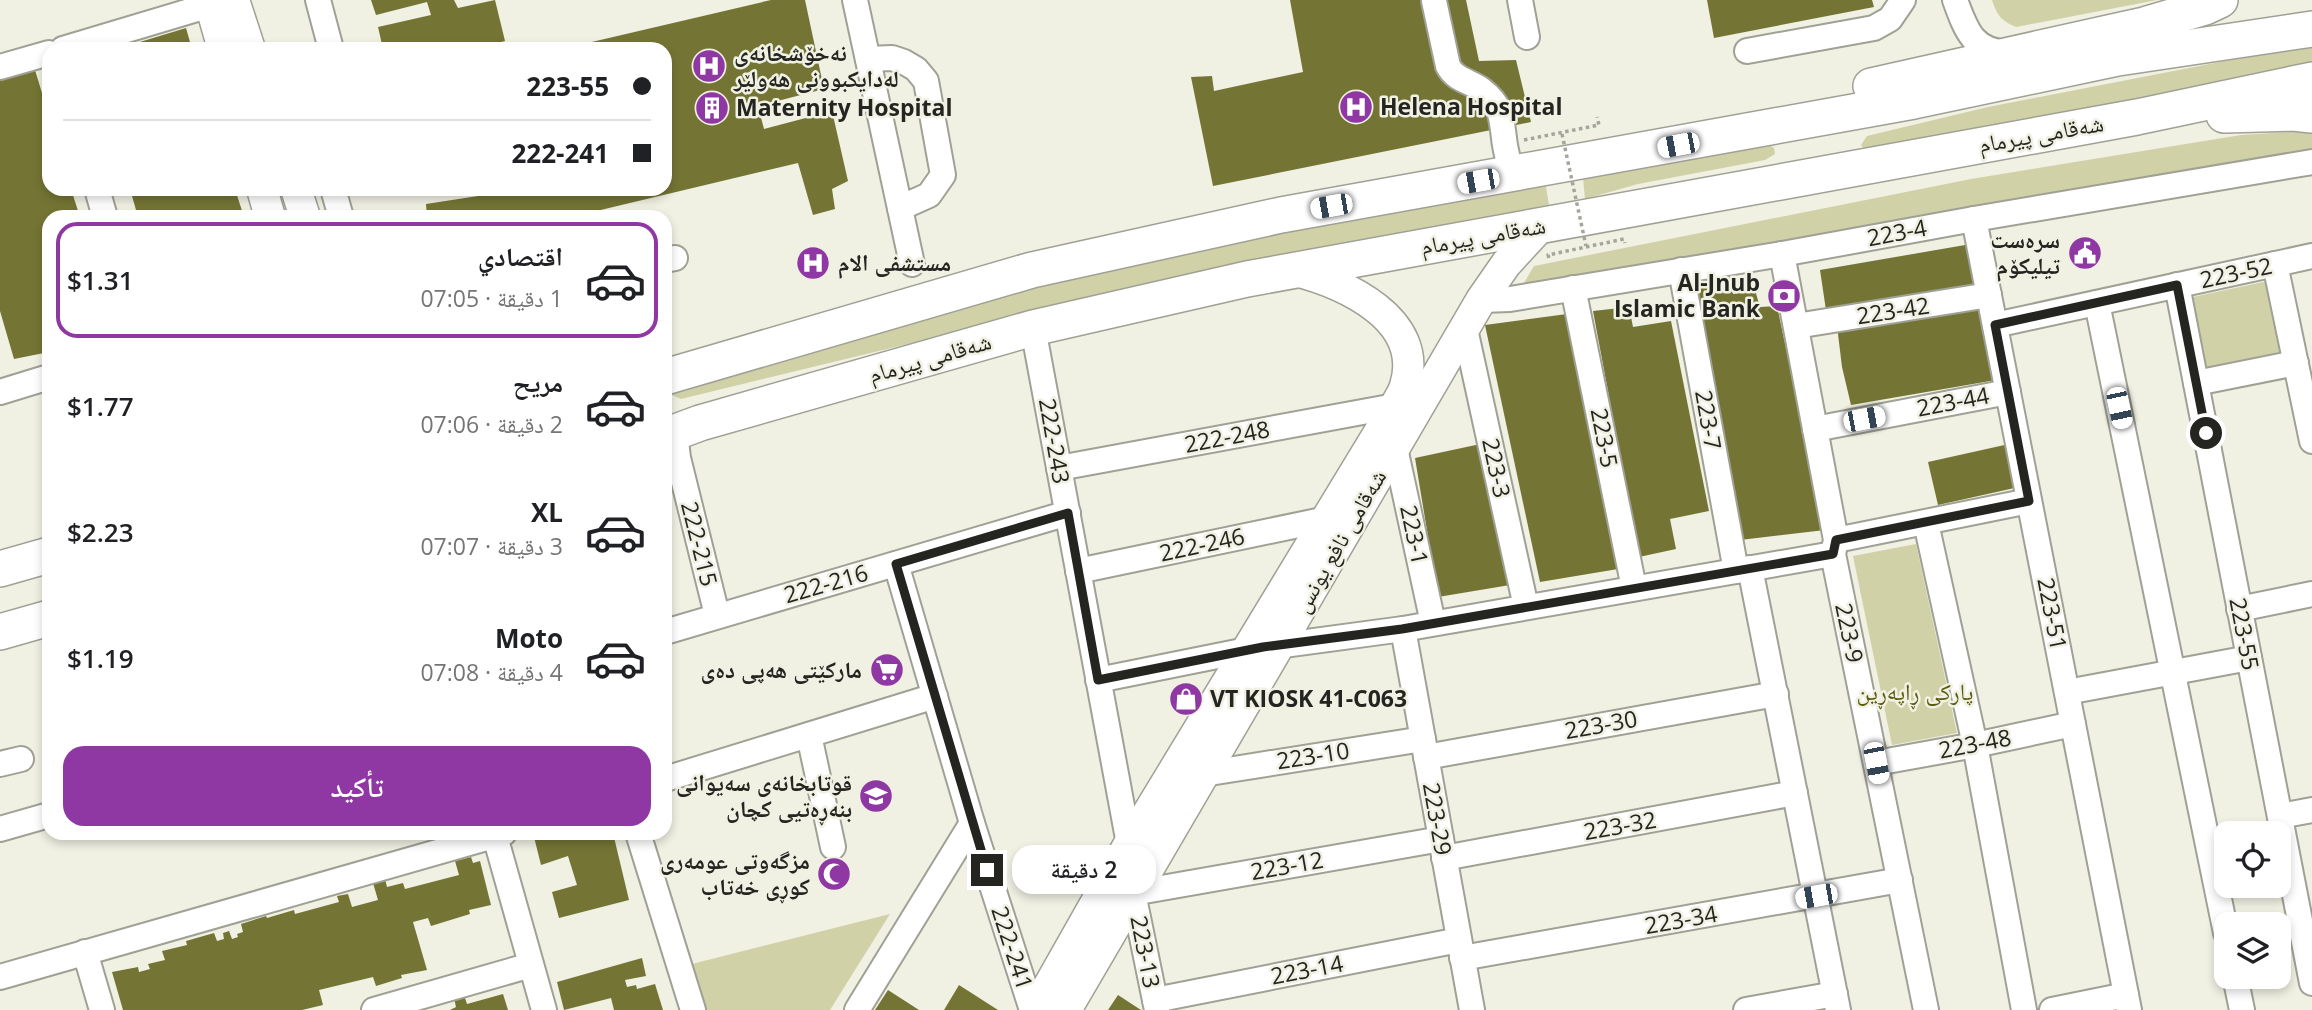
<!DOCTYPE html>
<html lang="ar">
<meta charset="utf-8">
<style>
body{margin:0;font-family:"Open Sans","Noto Naskh Arabic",sans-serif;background:#f2f2f2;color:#202124;direction:rtl;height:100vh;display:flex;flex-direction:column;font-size:26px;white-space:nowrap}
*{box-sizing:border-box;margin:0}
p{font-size:23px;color:#757577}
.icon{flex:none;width:38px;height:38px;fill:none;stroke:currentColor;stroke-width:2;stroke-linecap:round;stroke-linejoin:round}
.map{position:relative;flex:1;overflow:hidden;direction:ltr}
.drawer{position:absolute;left:42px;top:210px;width:630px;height:630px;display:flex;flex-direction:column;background:#fff;border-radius:21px;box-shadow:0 4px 10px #0003;direction:rtl}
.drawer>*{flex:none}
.banner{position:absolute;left:42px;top:42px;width:630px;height:154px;border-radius:21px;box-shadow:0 4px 10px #0003;direction:rtl;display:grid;align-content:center;height:154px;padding:0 21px;background:#fff}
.tools{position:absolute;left:2214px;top:821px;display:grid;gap:14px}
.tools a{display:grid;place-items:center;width:77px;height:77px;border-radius:14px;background:#fff;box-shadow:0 4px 10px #0003;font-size:35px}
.end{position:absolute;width:32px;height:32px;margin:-16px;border:9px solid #242520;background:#fff;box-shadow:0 0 0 4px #fff}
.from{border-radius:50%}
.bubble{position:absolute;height:49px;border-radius:21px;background:#fff;box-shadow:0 4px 10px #0003;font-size:23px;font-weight:600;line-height:49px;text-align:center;direction:rtl}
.car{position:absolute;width:21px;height:42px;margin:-21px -10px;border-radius:9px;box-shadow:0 0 5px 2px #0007;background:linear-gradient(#fff 24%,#345 0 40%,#fff 0 76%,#345 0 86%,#fff 0)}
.banner b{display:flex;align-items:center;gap:24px;height:66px;font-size:26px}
.banner b+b{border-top:2px solid #e0e0e0}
.banner i{width:18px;height:18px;background:#202124}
ul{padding:12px 0 0;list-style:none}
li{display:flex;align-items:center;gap:21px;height:116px;margin:0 14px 10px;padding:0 7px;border:4px solid transparent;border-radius:21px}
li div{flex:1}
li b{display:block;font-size:26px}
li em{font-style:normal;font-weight:600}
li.active{border-color:#8f38a4}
li>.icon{width:63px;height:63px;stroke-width:1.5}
.primary-button{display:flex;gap:14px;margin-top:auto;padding:14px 21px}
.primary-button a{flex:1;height:80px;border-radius:21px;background:#8f38a4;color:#fff;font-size:28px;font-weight:600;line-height:80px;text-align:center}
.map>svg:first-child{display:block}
.green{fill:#d0d1a7}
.building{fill:#747534}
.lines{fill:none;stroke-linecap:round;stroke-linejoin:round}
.minor-casing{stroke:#a0a195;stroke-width:28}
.major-casing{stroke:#a0a195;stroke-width:33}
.highway-casing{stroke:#a0a195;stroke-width:38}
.path{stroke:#a5a69b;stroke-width:3.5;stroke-dasharray:3.5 3.5;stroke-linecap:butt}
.minor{stroke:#fff;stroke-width:24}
.major{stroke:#fff;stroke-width:30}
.highway{stroke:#fff;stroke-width:35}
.path-bridge{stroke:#a5a69b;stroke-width:3.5;stroke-dasharray:3.5 3.5;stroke-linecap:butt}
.route{stroke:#242520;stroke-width:9}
.labels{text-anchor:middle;stroke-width:5;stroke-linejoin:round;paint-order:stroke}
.poi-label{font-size:23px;font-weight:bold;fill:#242520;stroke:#f0f0e3;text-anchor:start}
.street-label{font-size:23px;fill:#242520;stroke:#f0f0e3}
.park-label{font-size:23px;fill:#5b5b0c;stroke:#f0f0e3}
</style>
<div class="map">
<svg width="2312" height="1010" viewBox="0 0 2312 1010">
<rect width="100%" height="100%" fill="#f0f0e3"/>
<g class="green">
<path d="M1992,0H2157L2016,27C2001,21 1997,15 1992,0Z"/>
<polygon points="2312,44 2312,66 1868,153 1861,145 1867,136 1988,107"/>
<polygon points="2306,131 2312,132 2312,156 1518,293 1534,266 1971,179 2241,135"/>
<polygon points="1768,144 1774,148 1775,154 1765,160 1638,184 1585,199 1583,178"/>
<polygon points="1545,181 1549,205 1027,315 681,399 665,392 1015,287 1151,257"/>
<polygon points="2268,281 2284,353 2204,370 2188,298"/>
<polygon points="1916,544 1957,733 1892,745 1853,556"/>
<polygon points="890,914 830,1010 690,1010 676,968"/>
</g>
<g class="building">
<polygon points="371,0 454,0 458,8 495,0 505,41 475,49 383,49 378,27 431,15 427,2 376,15"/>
<polygon points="771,0 805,0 824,89 758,106 764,129 832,111 848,181 832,189 835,209 813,215 798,163 588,213 589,217 427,217 426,204 478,196 477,189 665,189 665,49 566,48"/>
<polygon points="1290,0 1466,0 1479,61 1516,60 1531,122 1213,186 1191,77 1212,76 1214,91 1303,72"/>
<polygon points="1707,0 1872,0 1874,7 1714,38"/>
<polygon points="186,28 192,49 120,49 120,48"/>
<polygon points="35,70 49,116 49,189 71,189 80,217 49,217 49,352 14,359 0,311 0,81"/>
<polygon points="130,189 235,189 244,217 138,217"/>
<polygon points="1971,244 1981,295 1827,317 1820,270"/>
<polygon points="1730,275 1733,294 1755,290 1760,307 1777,306 1825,530 1740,540 1694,281"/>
<polygon points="1983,303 1996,380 1851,405 1842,367 1837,326"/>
<polygon points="1629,307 1633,327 1671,321 1709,511 1670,519 1676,549 1639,557 1593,311"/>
<polygon points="1567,314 1618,569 1540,582 1485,325"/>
<polygon points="1485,443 1516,584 1438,597 1415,458"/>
<polygon points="2009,444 2019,487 1938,505 1928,462"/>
<polygon points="547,833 613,833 629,900 559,918 552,892 577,885 568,856 541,865 534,837"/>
<polygon points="471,857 473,863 480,861 491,905 469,910 470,914 431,926 428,918 413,922 427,970 401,975 402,978 376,986 373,977 319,990 323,1005 302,1010 123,1010 112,972 138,967 139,972 150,969 148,964 165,960 162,951 187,945 186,941 214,933 217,941 224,939 223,933 229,931 232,939 238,937 237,934 243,932 241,924 266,916 267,918 294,910 295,914 339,902 337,896 348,894 352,907 378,900 373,883 385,879 387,887 403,883 405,889 459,875 455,861"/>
<polygon points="642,958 646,976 625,980 627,987 636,985 637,989 655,984 663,1010 614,1010 611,998 564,1010 557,982"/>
<polygon points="959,985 998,1010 944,1010"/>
<polygon points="888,990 919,1010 875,1010"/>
<polygon points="503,994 508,1010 450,1010 456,1007 454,998 464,995 467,1004"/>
<polygon points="1118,995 1141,1010 1108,1010"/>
</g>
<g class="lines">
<g class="minor-casing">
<g id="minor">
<polyline points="318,0 331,49"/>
<polyline points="855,0 912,264"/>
<polyline points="1520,0 1527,37"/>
<path d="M1955,0C1966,30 1973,52 2009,53"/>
<path d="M1434,1L1448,66C1455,80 1470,81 1482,90C1502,106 1501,116 1504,138C1505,150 1509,163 1512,175"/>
<polyline points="63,49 210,5"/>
<polyline points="1747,51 1874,28 1890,19 1903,0"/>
<polyline points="868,59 892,58 904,62 916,69 926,81 943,175 929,195 900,208"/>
<polyline points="0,67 49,53"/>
<polyline points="97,189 105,217"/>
<polyline points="333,189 341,217"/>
<polyline points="1974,219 2129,1010"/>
<polyline points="1782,254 1836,540 1833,554 1926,1010"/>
<polyline points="665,260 675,258"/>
<polyline points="2275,264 2312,441"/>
<polyline points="1681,270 1736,571"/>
<polyline points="2177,285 2312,983"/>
<polyline points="1573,288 1634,588"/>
<polyline points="1481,300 1510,299 1782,254 1974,219 2312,162"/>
<polyline points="2097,303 2226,933"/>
<polyline points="1995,325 2312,256"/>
<polyline points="1796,326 1989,295"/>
<polyline points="1033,328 1129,844"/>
<polyline points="1465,329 1526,607"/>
<polyline points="2196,383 2296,363"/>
<polyline points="0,392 49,377"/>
<polyline points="1815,429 2008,392"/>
<polyline points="675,432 678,458 717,615"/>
<polyline points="1395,448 1433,623"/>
<polyline points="1059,468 1395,406"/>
<polyline points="1926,523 1975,745 2024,1010"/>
<polyline points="1836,540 2029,501"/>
<polyline points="896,564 972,823 1032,1010"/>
<polyline points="1750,568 1838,1010"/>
<polyline points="1078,571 1327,519"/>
<polyline points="2239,609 2312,594"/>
<polyline points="1403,629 1472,1010"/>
<polyline points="665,632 1068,513"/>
<polyline points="1098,680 1247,650 1403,629 1833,554"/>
<polyline points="2067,692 2249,658"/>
<polyline points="809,735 833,847"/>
<polyline points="1426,757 1776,694"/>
<polyline points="1876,763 1975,745 2073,724"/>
<polyline points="0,764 21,759"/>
<polyline points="1203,774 1423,739"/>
<polyline points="665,779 935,696"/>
<polyline points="2280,816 2312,810"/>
<polyline points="0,829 49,815"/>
<polyline points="638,833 693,1010"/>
<polyline points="495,836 544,1010"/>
<polyline points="1444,858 1795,793"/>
<polyline points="85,952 102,1010"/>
<polyline points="1462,958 1900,880"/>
<polyline points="2235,976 2242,1010"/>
<polyline points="0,977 504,833"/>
<polyline points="1155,1000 1459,940"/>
<polyline points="374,1010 531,965"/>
<polyline points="857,1010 972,823"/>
<polyline points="1157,1010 1133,893 1441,839"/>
<polyline points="1746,1010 1835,994"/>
<polyline points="2052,1010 2126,995"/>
</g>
</g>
<g class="major-casing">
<g id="major">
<polyline points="209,0 223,49"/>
<polyline points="234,0 250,49"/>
<polyline points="262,189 270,217"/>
<polyline points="296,189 305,217"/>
<path d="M1035,1010L1129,844L1395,406C1398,400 1403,393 1405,386C1426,319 1344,283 1292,270"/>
<polyline points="1066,1010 1481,300 1506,264 1541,226"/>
</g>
</g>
<g class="highway-casing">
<g id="highway">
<polyline points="1871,86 2144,25 2205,7 2220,0"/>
<polyline points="2224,115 2293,113 2312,115"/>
<polyline points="665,377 1032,270 1281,215 1914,101 2118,58 2312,29"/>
<polyline points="665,436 700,423 1033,328 1247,279 2137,117 2312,80"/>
<polyline points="0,569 49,555"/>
<polyline points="0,632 49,618"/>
</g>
</g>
<g class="path">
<polyline points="1524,140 1599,125 1597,117"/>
<polyline points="1549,258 1548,255 1624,239 1625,243"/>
</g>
<use href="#minor" class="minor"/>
<use href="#major" class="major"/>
<use href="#highway" class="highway"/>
<polyline class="path-bridge" points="1562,134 1586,246"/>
</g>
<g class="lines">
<polyline class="route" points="987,870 896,564 1068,513 1098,680 1263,647 1402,629 1833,554 1836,540 2029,501 1995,325 2177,285 2206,433"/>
</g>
<defs>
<g id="hospital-disc" transform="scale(1.75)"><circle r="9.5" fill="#8f38a4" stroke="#f0f0e3"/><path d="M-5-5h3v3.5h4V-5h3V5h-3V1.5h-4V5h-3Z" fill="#fff"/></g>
<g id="building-disc" transform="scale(1.75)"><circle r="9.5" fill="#8f38a4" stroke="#f0f0e3"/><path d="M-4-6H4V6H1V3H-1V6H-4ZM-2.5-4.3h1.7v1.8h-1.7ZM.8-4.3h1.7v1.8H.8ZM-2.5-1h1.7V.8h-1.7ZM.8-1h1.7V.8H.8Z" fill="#fff"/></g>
<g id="civic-disc" transform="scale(1.75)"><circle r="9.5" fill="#8f38a4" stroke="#f0f0e3"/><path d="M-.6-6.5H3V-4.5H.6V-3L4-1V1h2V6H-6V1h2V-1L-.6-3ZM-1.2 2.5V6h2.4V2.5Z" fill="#fff"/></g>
<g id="bank-disc" transform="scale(1.75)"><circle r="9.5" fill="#8f38a4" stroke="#f0f0e3"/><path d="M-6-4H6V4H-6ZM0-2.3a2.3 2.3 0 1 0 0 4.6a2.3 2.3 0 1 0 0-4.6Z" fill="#fff"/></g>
<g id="supermarket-disc" transform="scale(1.75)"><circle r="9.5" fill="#8f38a4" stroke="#f0f0e3"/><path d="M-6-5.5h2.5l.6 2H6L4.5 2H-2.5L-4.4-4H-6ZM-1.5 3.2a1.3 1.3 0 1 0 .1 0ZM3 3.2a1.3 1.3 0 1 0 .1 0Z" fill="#fff"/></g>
<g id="shop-disc" transform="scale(1.75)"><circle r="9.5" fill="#8f38a4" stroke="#f0f0e3"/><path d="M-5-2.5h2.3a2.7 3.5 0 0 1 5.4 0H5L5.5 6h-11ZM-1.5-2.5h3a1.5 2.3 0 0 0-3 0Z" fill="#fff"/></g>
<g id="school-disc" transform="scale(1.75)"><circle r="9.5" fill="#8f38a4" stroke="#f0f0e3"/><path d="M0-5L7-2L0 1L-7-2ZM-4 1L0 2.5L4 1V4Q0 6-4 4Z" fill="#fff"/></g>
<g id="mosque-disc" transform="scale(1.75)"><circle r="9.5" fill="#8f38a4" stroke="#f0f0e3"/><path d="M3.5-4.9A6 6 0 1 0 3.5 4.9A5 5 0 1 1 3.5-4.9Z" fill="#fff"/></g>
</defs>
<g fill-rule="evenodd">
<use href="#hospital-disc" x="709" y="66"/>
<use href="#hospital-disc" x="1356" y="107"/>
<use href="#building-disc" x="712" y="108"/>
<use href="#civic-disc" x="2085" y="253"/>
<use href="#hospital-disc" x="813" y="263"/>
<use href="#bank-disc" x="1784" y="296"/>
<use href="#supermarket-disc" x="887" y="670"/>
<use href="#shop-disc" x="1186" y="699"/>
<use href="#school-disc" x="876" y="796"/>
<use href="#mosque-disc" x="834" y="874"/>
</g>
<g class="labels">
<g class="poi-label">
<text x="734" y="61">نەخۆشخانەی<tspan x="734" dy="26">لەدایکبوونی هەولێر</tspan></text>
<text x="1380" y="115">Helena Hospital</text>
<text x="736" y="116">Maternity Hospital</text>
<text x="2060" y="248" text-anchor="end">سره‌ست<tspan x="2060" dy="26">تیلیکۆم</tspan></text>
<text x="838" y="271">مستشفى الام</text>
<text x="1760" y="291" text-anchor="end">Al-Jnub<tspan x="1760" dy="26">Islamic Bank</tspan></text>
<text x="862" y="678" text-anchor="end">مارکێتی هەپی دەی</text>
<text x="1210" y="707">VT KIOSK 41-C063</text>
<text x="852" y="791" text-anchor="end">قوتابخانەی سەیوانی<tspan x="852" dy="26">بنەڕەتیی کچان</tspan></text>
<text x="810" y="869" text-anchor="end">مزگەوتی عومەری<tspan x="810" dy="26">کوڕی خەتاب</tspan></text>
</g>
<g class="street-label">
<text transform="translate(2041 134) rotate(-10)" y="8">شەقامی پیرمام</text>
<text transform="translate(1897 233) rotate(-11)" y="8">223-4</text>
<text transform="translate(1483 236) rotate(-10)" y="8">شەقامی پیرمام</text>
<text transform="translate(2236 273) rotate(-12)" y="8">223-52</text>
<text transform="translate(1893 311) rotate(-9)" y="8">223-42</text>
<text transform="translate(930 358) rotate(-16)" y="8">شەقامی پیرمام</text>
<text transform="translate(1953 402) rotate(-11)" y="8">223-44</text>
<text transform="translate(1708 420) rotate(80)" y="8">223-7</text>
<text transform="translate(1227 437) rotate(-11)" y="8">222-248</text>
<text transform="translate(1604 438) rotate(79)" y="8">223-5</text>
<text transform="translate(1054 441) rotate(80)" y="8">222-243</text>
<text transform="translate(1496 468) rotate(78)" y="8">223-3</text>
<text transform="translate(1414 535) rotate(78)" y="8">223-1</text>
<text transform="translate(1340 541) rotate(-60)" y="8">شەقامی نافع یونس</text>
<text transform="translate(699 544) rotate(76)" y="8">222-215</text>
<text transform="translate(1202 545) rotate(-12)" y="8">222-246</text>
<text transform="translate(826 584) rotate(-16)" y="8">222-216</text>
<text transform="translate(2052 614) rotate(79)" y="8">223-51</text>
<text transform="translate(1849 633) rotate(78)" y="8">223-9</text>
<text transform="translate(2244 634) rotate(79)" y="8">223-55</text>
<text transform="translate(1601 725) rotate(-10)" y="8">223-30</text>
<text transform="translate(1975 744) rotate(-11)" y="8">223-48</text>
<text transform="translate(1313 756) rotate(-9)" y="8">223-10</text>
<text transform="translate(1437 819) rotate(80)" y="8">223-29</text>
<text transform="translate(1620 826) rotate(-10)" y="8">223-32</text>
<text transform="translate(1287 866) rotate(-10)" y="8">223-12</text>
<text transform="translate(1681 920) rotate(-10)" y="8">223-34</text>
<text transform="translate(1012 948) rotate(72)" y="8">222-241</text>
<text transform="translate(1145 952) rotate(79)" y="8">223-13</text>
<text transform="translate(1307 970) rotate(-11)" y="8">223-14</text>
</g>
<g class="park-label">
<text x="1915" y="700">پارکی ڕاپەڕین</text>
</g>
</g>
</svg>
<div class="tools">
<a><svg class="icon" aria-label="locate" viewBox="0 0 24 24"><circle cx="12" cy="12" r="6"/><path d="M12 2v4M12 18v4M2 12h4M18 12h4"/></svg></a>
<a><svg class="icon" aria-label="layers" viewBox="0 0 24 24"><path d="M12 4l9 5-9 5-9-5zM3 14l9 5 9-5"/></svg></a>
</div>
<i class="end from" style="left:2206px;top:433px"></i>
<i class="end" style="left:987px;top:870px"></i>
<div class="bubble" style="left:1012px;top:845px;width:144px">2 دقيقة</div>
<i class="car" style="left:1678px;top:145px;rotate:259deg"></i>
<i class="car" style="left:1478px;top:181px;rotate:260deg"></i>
<i class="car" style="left:1331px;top:206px;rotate:260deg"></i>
<i class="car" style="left:2119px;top:408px;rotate:168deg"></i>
<i class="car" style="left:1864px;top:419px;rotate:79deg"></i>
<i class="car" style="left:1876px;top:763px;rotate:169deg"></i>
<i class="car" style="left:1816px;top:896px;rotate:260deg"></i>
<div class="banner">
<b><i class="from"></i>223-55</b>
<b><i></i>222-241</b>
</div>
<section class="drawer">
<ul>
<li class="active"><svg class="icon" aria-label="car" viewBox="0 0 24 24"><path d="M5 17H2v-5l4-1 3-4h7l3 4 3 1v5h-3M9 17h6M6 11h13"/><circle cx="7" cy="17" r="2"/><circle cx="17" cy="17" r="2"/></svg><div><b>اقتصادي</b><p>1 دقيقة · 07:05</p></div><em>$1.31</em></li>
<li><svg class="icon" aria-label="car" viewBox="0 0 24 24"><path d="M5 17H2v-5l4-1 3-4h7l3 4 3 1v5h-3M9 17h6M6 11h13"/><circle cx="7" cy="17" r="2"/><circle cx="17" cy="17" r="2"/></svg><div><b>مريح</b><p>2 دقيقة · 07:06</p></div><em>$1.77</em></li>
<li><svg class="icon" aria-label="car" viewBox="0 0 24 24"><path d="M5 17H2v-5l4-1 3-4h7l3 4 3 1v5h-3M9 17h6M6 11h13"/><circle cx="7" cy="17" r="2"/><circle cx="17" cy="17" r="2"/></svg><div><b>XL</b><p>3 دقيقة · 07:07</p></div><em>$2.23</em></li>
<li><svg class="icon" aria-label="car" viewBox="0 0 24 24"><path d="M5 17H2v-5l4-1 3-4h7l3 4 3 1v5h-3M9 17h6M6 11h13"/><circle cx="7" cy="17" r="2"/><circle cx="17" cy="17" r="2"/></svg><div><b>Moto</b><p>4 دقيقة · 07:08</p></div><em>$1.19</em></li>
</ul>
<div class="primary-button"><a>تأكيد</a></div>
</section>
</div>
